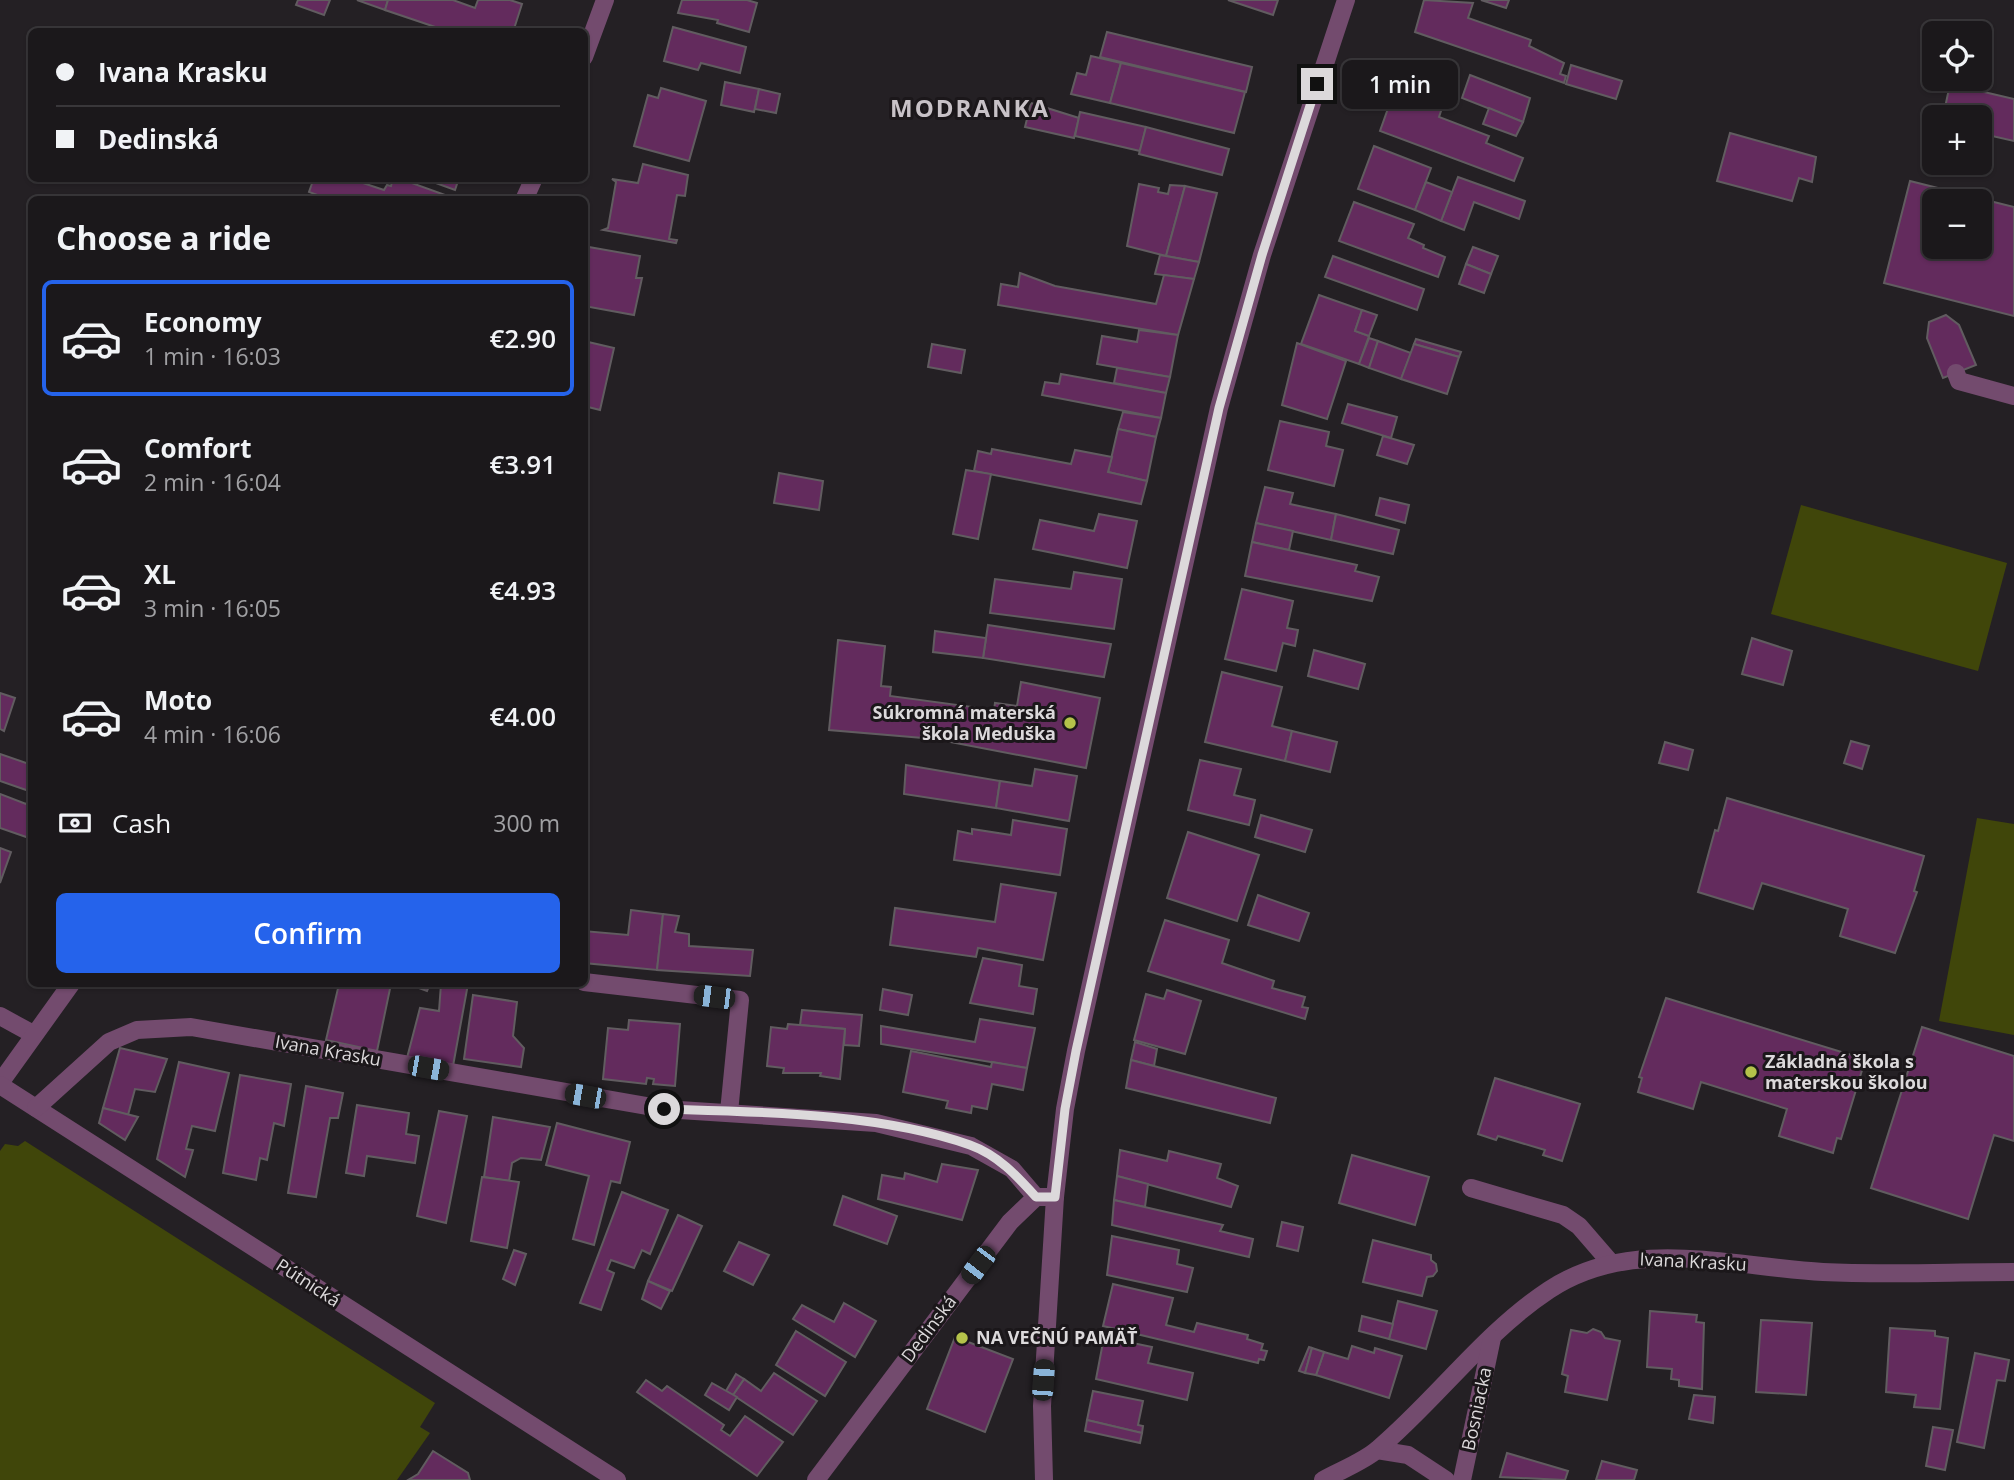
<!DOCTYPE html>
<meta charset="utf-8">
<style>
body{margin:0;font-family:"Open Sans",sans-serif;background:#282528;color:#f1f3f6;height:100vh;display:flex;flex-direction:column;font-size:26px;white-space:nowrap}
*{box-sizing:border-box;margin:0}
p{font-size:23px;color:#a0a0a3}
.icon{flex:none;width:38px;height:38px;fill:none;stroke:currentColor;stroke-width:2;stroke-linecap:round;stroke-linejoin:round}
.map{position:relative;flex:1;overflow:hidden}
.details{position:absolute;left:28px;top:196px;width:560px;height:791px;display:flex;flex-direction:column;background:#1b181b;border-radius:10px;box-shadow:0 2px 5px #0004,0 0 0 2px #39373a}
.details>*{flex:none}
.guide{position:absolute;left:28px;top:28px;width:560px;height:154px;border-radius:10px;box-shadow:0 2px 5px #0004,0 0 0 2px #39373a;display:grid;align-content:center;height:154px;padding:0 28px;background:#1b181b}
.buttons{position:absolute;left:1922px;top:21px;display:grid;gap:14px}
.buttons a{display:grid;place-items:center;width:70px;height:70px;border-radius:10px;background:#1b181b;box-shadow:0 2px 5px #0004,0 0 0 2px #39373a;font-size:35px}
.end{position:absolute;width:32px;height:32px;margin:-16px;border:9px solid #dcd9db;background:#111;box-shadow:0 0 0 4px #111}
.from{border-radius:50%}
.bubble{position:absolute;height:49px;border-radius:10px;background:#1b181b;box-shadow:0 2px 5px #0004,0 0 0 2px #39373a;font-size:23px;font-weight:600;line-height:49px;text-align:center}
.car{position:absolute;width:21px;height:42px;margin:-21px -10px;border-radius:9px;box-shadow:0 0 5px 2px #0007;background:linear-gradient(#222 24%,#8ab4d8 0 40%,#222 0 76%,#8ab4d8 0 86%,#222 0)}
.guide b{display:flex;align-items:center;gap:24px;height:66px;font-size:26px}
.guide b+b{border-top:2px solid #39373a}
.guide i{width:18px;height:18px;background:#f1f3f6}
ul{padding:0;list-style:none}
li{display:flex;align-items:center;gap:21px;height:116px;margin:0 14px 10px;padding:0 14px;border:4px solid transparent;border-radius:10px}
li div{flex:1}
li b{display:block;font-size:26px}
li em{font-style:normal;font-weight:600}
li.current{border-color:#2563eb}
li>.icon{width:63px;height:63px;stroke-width:1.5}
h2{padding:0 28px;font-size:32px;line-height:84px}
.pay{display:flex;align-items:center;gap:18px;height:77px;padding:0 28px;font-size:26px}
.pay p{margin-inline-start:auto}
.action{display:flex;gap:14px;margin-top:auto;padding:14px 28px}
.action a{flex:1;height:80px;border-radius:10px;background:#2563eb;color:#fff;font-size:28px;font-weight:600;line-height:80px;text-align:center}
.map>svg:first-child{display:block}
.green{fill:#40460a}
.building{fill:#632b5d;stroke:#615c60;stroke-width:2;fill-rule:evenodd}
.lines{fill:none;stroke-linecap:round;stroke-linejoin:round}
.minor{stroke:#734b6e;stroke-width:18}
.route{stroke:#dcd9db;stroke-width:9}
.poi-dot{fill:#b4c24a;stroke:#1b171a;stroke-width:2.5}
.labels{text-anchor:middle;stroke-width:6;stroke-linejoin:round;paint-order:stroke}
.poi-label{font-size:18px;font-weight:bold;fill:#dcd9db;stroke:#1b171a;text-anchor:start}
.street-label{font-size:18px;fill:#dcd9db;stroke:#1b171a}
.district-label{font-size:24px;font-weight:bold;letter-spacing:2px;fill:#c8c2c7;stroke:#1b171a}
</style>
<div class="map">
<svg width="2014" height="1480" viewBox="0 0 2014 1480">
<rect width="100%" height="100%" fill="#242024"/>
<g class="green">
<polygon points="1801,505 2007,563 1978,671 1771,614"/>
<polygon points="1977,818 2014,824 2014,1035 1939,1021"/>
<polygon points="25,1141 435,1403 420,1427 430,1433 397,1480 0,1480 0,1151 5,1144 18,1146"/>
</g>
<g class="building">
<polygon points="298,0 330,0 324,15 296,5"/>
<polygon points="357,0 388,0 385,10"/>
<polygon points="388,0 453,0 475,8 478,0 510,0 522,4 513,32 450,32 385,10"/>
<polygon points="682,0 747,0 757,3 749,32 717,23 718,20 678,13"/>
<polygon points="1228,0 1278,0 1273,15"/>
<polygon points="1424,0 1473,3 1468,18 1531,40 1529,46 1564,63 1560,74 1566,76 1564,83 1415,32"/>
<polygon points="1481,0 1509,0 1506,8"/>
<polygon points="673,27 746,47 740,73 701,63 698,70 664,61"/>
<polygon points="1107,32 1252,67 1246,92 1100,57"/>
<polygon points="1091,56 1121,63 1110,103 1071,94 1077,73 1086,75"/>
<polygon points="1121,63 1245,92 1234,133 1110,103"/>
<polygon points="1571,65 1622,81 1616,99 1566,84"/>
<polygon points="1470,75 1530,98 1523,122 1462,98"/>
<polygon points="725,82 759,89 754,112 721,105"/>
<polygon points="1950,84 2014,99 2014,141 1979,133 1979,117 1943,117"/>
<polygon points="1396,86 1443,105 1439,117 1489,136 1486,143 1523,158 1514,181 1380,131"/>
<polygon points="661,88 706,101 689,161 634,146 648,95 658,98"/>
<polygon points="759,89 780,94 776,113 755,109"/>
<polygon points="1031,103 1079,118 1074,138 1025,127"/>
<polygon points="1489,108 1523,122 1516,136 1483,124"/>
<polygon points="1080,112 1146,127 1140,151 1075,136"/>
<polygon points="1146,127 1229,149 1222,175 1139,154"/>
<polygon points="1730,133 1816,157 1812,182 1799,178 1792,201 1717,181"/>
<polygon points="1374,146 1431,168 1415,210 1358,189"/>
<polygon points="643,164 688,175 685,196 677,195 669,239 677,240 676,243 603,230 608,228 616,182 612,179 638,183"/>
<polygon points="1458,177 1525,201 1519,219 1474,202 1464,230 1441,221"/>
<polygon points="314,178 348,178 384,190 387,185 391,186 393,178 398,178 448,196 446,200 331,200 309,192"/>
<polygon points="422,178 459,178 455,190"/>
<path d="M1910,181L2014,207V316L1884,283ZM1934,201H1979V247H1934Z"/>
<polygon points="1426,182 1452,192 1441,221 1415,210"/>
<polygon points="1139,184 1159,188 1158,192 1168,194 1170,185 1185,186 1166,256 1127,246"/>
<polygon points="1185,186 1217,193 1199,262 1166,256"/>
<polygon points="1354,202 1414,224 1408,238 1424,245 1423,248 1445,257 1438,277 1339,241"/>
<polygon points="589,247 640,256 636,278 642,278 634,315 584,306 584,269"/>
<polygon points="1473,247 1498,256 1491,274 1466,264"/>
<polygon points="1160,255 1199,262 1194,279 1155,274"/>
<polygon points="1333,256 1424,289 1417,310 1325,277"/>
<polygon points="1466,264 1491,274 1484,293 1459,284"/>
<polygon points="1020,273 1055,286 1156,304 1164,275 1194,279 1178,335 998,305 1001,284 1018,287"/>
<polygon points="1319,295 1362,310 1355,331 1369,336 1359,364 1301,344"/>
<polygon points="1362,310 1377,315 1369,336 1355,331"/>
<polygon points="1946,315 1959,325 1976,365 1943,378 1927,338 1929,322"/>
<polygon points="1139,330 1178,335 1170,377 1097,364 1102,336 1137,342"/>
<polygon points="1369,338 1378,341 1369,368 1359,364"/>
<polygon points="1416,339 1461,352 1459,357 1414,344"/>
<polygon points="584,341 614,348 600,410 584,406"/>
<polygon points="1378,341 1411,353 1401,379 1369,368"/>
<polygon points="1297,343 1346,361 1327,419 1282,405"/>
<polygon points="932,344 965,350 961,373 928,367"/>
<polygon points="1414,344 1459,357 1447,394 1401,379"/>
<polygon points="1117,368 1170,377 1166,393 1114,383"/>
<polygon points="1061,374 1166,393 1161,418 1042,395 1045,382 1059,384"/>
<polygon points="1348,404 1397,417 1391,438 1342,423"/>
<polygon points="1123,412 1161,418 1156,437 1118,429"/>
<polygon points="1280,421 1329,432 1326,446 1343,450 1334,486 1268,470"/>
<polygon points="1118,429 1156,437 1147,481 1108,472"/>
<polygon points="1383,436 1414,445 1407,464 1377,455"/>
<polygon points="992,449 1071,464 1075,450 1112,457 1108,472 1147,481 1141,504 974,471 978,451 991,454"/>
<polygon points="966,470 991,474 978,539 953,534"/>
<polygon points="779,473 823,481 819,510 774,503"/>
<polygon points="1265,487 1293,493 1290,504 1336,514 1331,540 1256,523"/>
<polygon points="1380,498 1409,505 1405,523 1376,515"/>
<polygon points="1099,514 1137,521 1127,568 1033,549 1040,520 1094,531"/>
<polygon points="1336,514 1399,530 1393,554 1331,540"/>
<polygon points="1256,523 1293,531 1289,550 1252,542"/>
<polygon points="1252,542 1357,565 1355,571 1379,577 1372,601 1245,576"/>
<polygon points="1074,572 1122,579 1114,629 990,613 995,579 1071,589"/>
<polygon points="1242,589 1293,601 1287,628 1298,630 1295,646 1283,643 1276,671 1225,659"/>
<polygon points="988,625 1111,644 1104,677 983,658"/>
<polygon points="935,631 986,638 983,658 933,652"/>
<polygon points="1752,638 1792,651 1783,685 1742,674"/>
<polygon points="838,640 885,646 881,686 891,687 890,696 994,710 995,703 1017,706 1021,682 1100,698 1086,768 935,739 829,730"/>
<polygon points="1314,650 1365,664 1358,689 1308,676"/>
<polygon points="1222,672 1282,687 1272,726 1292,731 1285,761 1205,742"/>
<polygon points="0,693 15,698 4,731 0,729"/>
<polygon points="1292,731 1337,742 1330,772 1285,761"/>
<polygon points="1851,741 1869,746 1862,769 1844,763"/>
<polygon points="1665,742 1693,750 1688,770 1659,763"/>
<polygon points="0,754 32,765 32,792 0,781"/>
<polygon points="1200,760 1241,769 1234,795 1255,800 1249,825 1188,810"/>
<polygon points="906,765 1000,781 996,808 904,794"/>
<polygon points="1035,769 1077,776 1069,821 996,808 1000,781 1032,786"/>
<polygon points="0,794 26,804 32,794 32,839 0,828"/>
<polygon points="1727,798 1924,856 1914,891 1917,892 1895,953 1840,936 1848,909 1762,883 1753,909 1698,892 1715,830 1718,831"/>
<polygon points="1261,815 1312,830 1305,852 1255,837"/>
<polygon points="1013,820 1067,829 1060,875 954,860 958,831 972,834 972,829 1011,835"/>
<polygon points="1188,832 1259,855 1237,921 1167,898"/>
<polygon points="0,848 11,852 0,883"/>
<polygon points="1001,884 1056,893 1043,960 978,948 976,957 890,945 895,908 995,922"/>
<polygon points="1258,895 1309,913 1299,941 1248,925"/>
<polygon points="631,910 663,914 657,970 584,963 584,931 628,935"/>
<polygon points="663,914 679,916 675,932 689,934 689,946 753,950 750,976 657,970"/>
<polygon points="1165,920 1229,940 1222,963 1274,981 1272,988 1305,997 1302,1007 1308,1008 1305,1019 1148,971"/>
<polygon points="983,958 1022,965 1019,986 1037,989 1033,1014 970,1003"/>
<polygon points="339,984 371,987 372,984 391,984 377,1051 326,1040"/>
<polygon points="408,984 430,984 427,991"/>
<polygon points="441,984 468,984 453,1066 407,1058 420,1008 439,1011"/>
<polygon points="883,989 912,995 908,1015 880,1010"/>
<polygon points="1167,990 1201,1001 1185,1054 1134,1040 1146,994 1164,999"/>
<polygon points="473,995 517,1002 513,1036 524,1048 521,1067 464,1059"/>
<polygon points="1666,998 1861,1058 1859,1066 1863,1067 1841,1139 1837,1138 1833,1153 1779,1136 1787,1109 1701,1082 1693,1109 1638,1092 1642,1078 1639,1077"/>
<polygon points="802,1010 862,1015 859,1046 844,1045 845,1029 800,1025"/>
<polygon points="980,1019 1035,1028 1027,1068 881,1044 881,1026 975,1042"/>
<polygon points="629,1020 680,1024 675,1086 653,1084 654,1079 647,1078 646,1084 603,1079 608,1028 628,1030"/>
<polygon points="788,1024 845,1029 840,1079 820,1076 821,1073 783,1073 784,1068 767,1066 771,1027 787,1029"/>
<polygon points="1922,1027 2014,1056 2014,1141 1994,1135 1968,1219 1871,1188"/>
<polygon points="1135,1042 1157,1049 1154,1066 1131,1060"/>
<polygon points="120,1048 167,1059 155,1092 135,1089 128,1115 103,1108"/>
<polygon points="911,1051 991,1067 992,1062 1027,1068 1023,1090 992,1084 987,1109 972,1106 971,1113 946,1108 948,1101 903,1092"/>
<polygon points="1131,1060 1276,1098 1270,1123 1126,1088"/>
<polygon points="179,1062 229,1073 215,1131 192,1126 186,1149 193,1150 185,1177 157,1159"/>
<polygon points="240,1075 291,1084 284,1126 274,1123 267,1160 260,1158 256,1180 223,1173"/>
<polygon points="1495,1078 1580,1104 1562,1161 1543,1155 1545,1150 1498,1136 1496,1140 1478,1134"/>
<polygon points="306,1086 343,1093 338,1118 330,1118 316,1197 288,1193"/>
<polygon points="357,1105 409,1113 406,1134 419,1136 415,1163 367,1156 364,1176 346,1173"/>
<polygon points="103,1108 138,1117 125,1140 99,1123"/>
<polygon points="439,1111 467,1116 446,1223 417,1216"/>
<polygon points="493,1117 550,1127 541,1160 521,1158 512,1163 509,1181 484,1177"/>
<polygon points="557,1123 630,1142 620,1183 611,1181 594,1245 573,1239 589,1176 546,1165"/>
<polygon points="1120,1150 1167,1161 1169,1151 1221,1164 1217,1178 1238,1186 1231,1207 1117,1176"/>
<polygon points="1352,1155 1429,1177 1415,1225 1339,1203"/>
<polygon points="942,1164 978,1170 962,1220 878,1199 882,1175 904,1179 905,1173 937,1182"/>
<polygon points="1117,1176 1148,1184 1145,1207 1114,1200"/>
<polygon points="482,1177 519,1182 507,1248 471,1241"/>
<polygon points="622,1192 668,1210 650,1254 642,1250 634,1268 611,1260 607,1270 614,1273 601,1310 580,1303"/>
<polygon points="843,1196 897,1216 887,1244 834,1225"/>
<polygon points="1114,1200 1223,1225 1220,1231 1253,1239 1249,1257 1112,1225"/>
<polygon points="678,1215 702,1226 672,1291 648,1281"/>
<polygon points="1282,1222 1303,1227 1298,1251 1277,1246"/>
<polygon points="1112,1236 1179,1250 1177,1264 1193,1268 1187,1292 1107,1275"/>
<polygon points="1373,1240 1431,1255 1431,1260 1436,1264 1437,1271 1433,1276 1427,1277 1422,1296 1363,1282"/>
<polygon points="739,1242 769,1255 753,1285 724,1271"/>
<polygon points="514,1250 526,1254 515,1285 503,1279"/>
<polygon points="648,1281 670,1291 661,1309 642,1299"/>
<polygon points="1113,1284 1173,1298 1166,1325 1194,1332 1197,1323 1248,1335 1247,1339 1263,1344 1261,1350 1267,1351 1264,1360 1259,1359 1258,1363 1103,1326"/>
<polygon points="1398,1301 1437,1311 1426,1349 1389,1339"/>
<polygon points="844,1303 876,1321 855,1357 793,1319 802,1305 834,1322"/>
<polygon points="1650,1311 1697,1315 1696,1322 1704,1323 1702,1389 1679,1386 1679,1380 1671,1379 1672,1369 1647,1367"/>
<polygon points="1362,1316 1393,1324 1389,1339 1359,1331"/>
<polygon points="1761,1320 1812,1323 1806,1395 1756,1392"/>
<polygon points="1890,1328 1935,1331 1935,1336 1948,1338 1940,1409 1914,1407 1916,1395 1886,1392"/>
<polygon points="1593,1329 1601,1332 1605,1338 1620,1341 1607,1400 1565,1392 1568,1376 1562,1374 1571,1330 1587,1333"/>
<polygon points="796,1331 846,1362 825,1396 776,1365"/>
<polygon points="955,1337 1013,1359 985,1432 927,1409"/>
<polygon points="1104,1337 1152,1347 1148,1363 1193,1373 1187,1400 1096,1379"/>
<polygon points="1352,1346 1374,1353 1375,1348 1402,1356 1389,1398 1316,1375 1324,1352 1348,1359"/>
<polygon points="1309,1347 1312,1348 1305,1373 1299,1371"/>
<polygon points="1312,1348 1324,1352 1316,1375 1305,1373"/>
<polygon points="1975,1353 2009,1360 2005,1381 1997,1380 1984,1448 1957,1442"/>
<polygon points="774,1373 817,1401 793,1435 733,1395 744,1379 761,1391"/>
<polygon points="736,1374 744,1379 733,1395 726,1391"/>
<polygon points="646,1380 662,1391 667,1386 724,1425 721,1430 730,1436 745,1416 783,1442 757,1476 637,1392"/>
<polygon points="712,1383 737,1397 729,1410 705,1395"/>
<polygon points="1093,1391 1143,1401 1138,1425 1143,1426 1142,1433 1087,1420"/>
<polygon points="1694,1395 1715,1397 1713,1423 1689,1419"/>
<polygon points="1087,1420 1142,1433 1140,1443 1085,1431"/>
<polygon points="1933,1427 1953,1430 1945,1470 1926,1466"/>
<polygon points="433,1451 468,1473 470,1480 408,1480 418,1474"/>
<polygon points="1507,1453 1568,1471 1565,1480 1500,1477"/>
<polygon points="1602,1461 1637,1470 1634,1480 1596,1480"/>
</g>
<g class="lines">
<g class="minor">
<polyline points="584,57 605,0"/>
<polyline points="524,200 534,178"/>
<polyline points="1956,373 1959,381 2014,396"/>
<polyline points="584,982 740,1000 729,1112"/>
<polyline points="0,1016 33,1034"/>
<polyline points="0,1083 71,984"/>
<polyline points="0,1085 617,1480"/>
<polyline points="36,1108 109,1042 137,1030 191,1027 664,1109 876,1123 971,1146 1012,1169 1036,1197"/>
<polyline points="1471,1188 1563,1215 1579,1226 1611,1263"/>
<polyline points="1377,1450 1408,1455 1446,1480"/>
<polyline points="816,1480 1010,1222 1036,1197 1055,1197 1065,1109 1076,1051 1219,408 1262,255 1346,0"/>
<polyline points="1044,1480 1042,1406 1055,1197"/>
<path d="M1323,1480C1341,1470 1363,1462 1378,1449C1437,1399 1484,1333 1549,1290C1632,1235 1731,1267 1823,1272C1886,1275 1951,1272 2014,1272"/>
<polyline points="1462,1480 1492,1338"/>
</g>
</g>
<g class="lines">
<path class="route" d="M664,1109C760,1112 880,1113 970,1145C998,1155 1017,1176 1036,1197H1055L1065,1109L1076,1051L1219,408L1262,255L1317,84"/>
</g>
<g class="poi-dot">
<circle cx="1070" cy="723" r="7"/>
<circle cx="1751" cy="1072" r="7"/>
<circle cx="962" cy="1338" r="7"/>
</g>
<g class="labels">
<g class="poi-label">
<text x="1056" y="719" text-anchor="end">Súkromná materská<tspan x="1056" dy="21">škola Meduška</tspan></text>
<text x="1765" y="1068">Základná škola s<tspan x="1765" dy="21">materskou školou</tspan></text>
<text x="976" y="1344">NA VEČNÚ PAMÄŤ</text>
</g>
<g class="street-label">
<text transform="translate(328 1051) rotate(10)" y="6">Ivana Krasku</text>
<text transform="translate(1693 1262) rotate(3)" y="6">Ivana Krasku</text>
<text transform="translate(308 1283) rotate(33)" y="6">Pútnická</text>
<text transform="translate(929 1329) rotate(-53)" y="6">Dedinská</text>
<text transform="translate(1477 1409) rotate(-78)" y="6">Bosniacka</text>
</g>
<g class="district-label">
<text x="970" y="117">MODRANKA</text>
</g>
</g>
</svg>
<div class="buttons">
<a><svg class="icon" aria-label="locate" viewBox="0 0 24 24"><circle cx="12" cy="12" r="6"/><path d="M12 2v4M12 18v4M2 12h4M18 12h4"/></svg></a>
<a>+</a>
<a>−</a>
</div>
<i class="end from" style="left:664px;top:1109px"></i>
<i class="end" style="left:1317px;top:84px"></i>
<div class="bubble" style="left:1342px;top:60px;width:116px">1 min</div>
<i class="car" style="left:714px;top:997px;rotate:277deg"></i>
<i class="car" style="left:428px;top:1068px;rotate:100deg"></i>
<i class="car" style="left:585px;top:1096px;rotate:280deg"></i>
<i class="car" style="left:978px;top:1265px;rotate:217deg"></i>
<i class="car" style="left:1043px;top:1380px;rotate:4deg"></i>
<div class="guide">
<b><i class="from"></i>Ivana Krasku</b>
<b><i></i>Dedinská</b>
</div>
<section class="details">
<h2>Choose a ride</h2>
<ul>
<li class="current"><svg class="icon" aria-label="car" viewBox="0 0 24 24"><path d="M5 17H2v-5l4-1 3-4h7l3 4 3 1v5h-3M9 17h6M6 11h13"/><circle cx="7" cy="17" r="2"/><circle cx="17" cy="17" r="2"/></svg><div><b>Economy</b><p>1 min · 16:03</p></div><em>€2.90</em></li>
<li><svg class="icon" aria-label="car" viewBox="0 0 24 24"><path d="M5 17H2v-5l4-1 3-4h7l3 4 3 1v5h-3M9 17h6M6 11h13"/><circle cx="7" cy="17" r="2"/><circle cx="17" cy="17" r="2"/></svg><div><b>Comfort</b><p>2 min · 16:04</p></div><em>€3.91</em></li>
<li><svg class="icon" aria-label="car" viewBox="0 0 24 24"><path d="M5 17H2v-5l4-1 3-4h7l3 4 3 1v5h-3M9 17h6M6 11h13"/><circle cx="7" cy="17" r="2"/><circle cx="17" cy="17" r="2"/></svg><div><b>XL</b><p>3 min · 16:05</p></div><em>€4.93</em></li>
<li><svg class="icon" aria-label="car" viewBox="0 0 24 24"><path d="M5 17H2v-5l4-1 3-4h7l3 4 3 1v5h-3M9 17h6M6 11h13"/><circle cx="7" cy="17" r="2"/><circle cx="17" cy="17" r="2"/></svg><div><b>Moto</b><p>4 min · 16:06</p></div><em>€4.00</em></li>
</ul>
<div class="pay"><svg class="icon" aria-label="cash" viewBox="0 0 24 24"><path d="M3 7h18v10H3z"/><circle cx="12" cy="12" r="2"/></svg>Cash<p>300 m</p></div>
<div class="action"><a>Confirm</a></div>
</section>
</div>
